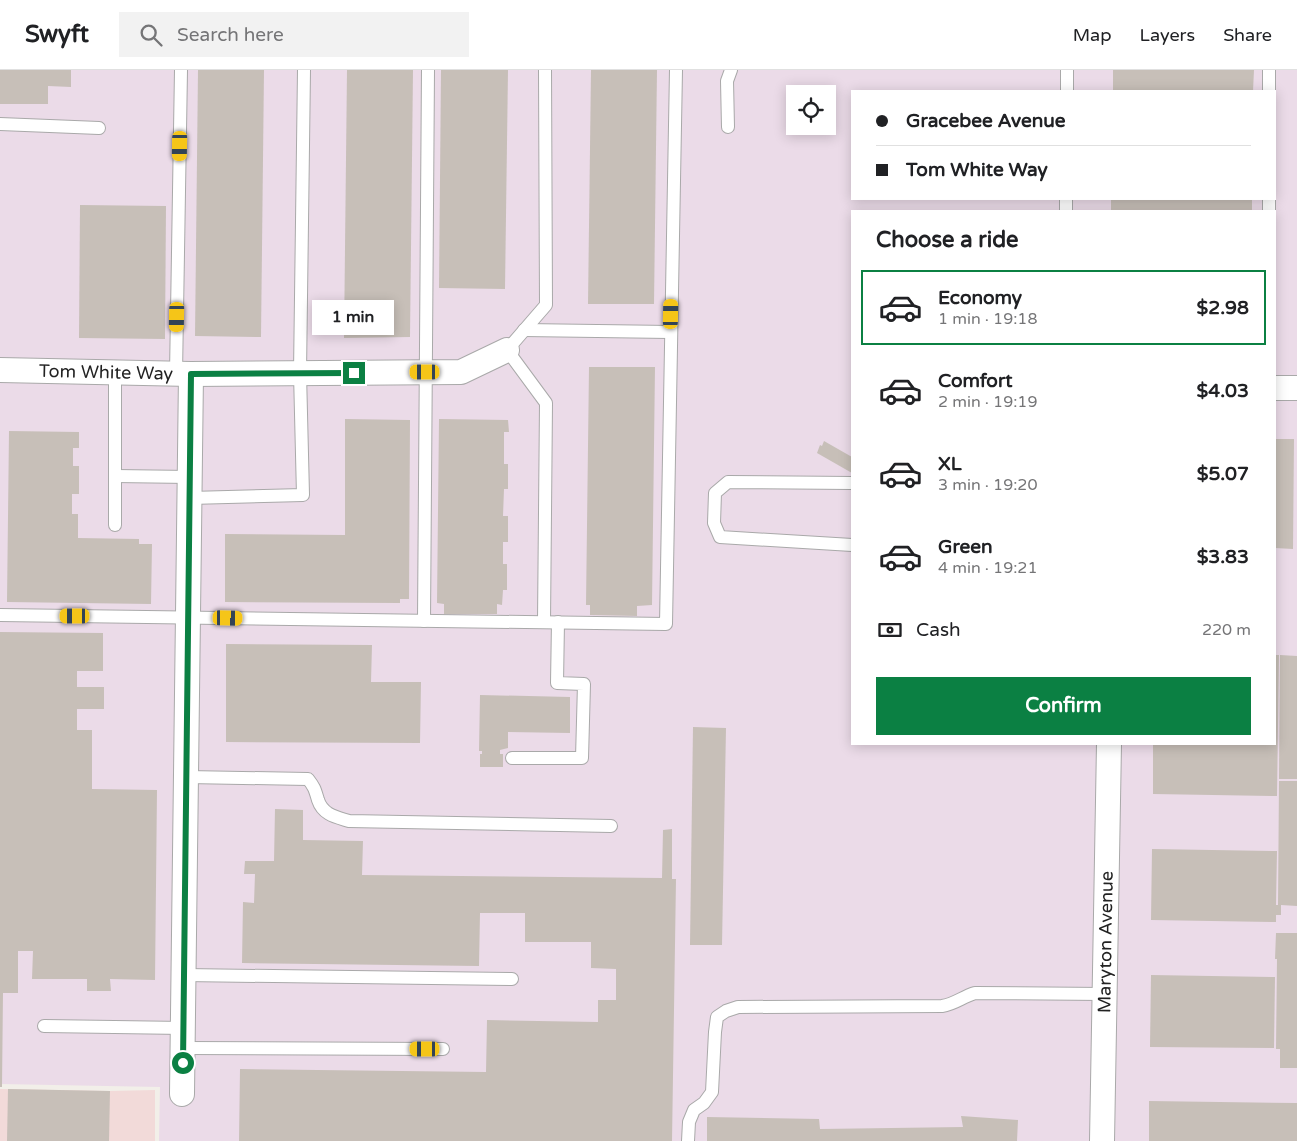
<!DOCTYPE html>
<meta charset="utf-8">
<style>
body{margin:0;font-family:"Varela Round",sans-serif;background:#f2f2f2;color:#202124;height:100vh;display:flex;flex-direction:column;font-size:19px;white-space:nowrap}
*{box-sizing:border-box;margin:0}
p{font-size:16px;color:#757577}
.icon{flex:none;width:28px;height:28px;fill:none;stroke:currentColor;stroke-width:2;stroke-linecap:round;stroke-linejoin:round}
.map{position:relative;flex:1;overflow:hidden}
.panel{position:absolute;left:851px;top:140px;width:425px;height:535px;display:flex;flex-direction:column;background:#fff;border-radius:0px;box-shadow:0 2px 12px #0003}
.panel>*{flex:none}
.hud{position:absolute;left:851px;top:20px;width:425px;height:110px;border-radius:0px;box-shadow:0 2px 12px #0003;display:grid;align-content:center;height:110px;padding:0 25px;background:#fff}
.fabs{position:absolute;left:786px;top:15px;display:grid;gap:10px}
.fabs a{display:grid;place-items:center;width:50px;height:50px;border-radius:0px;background:#fff;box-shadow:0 2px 12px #0003;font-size:25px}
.end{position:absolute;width:22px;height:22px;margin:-11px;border:6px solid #0b8043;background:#fff;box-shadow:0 0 0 2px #fff}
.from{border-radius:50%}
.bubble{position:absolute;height:35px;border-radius:0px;background:#fff;box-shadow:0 2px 12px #0003;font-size:16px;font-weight:700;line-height:35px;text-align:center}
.car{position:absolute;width:15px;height:30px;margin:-15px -8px;border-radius:6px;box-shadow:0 0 4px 1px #0007;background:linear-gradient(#f5c518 24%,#345 0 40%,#f5c518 0 76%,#345 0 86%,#f5c518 0)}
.hud b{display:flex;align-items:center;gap:18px;height:48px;font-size:19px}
.hud b+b{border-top:1px solid #e0e0e0}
.hud i{width:12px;height:12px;background:#202124}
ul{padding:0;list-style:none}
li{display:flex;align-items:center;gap:15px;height:75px;margin:0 10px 8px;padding:0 15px;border:2px solid transparent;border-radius:0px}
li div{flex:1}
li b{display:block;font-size:19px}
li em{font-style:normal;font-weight:700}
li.current{border-color:#0b8043}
li>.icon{width:45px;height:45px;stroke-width:1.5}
h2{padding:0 25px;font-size:22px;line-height:60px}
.pay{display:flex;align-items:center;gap:12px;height:55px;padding:0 25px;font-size:19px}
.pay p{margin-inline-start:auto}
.cta{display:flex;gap:10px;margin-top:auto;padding:10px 25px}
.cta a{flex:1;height:58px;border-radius:0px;background:#0b8043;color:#fff;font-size:20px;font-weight:700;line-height:58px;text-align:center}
header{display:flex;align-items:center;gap:30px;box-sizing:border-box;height:70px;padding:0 25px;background:#fff;border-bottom:1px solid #e0e0e0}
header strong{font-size:24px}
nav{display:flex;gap:28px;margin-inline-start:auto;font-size:18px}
.search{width:350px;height:45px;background:#f2f2f2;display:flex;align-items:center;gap:12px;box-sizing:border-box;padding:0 18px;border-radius:0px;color:#757577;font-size:19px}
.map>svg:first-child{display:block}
.commercial{fill:#f2dad9}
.industrial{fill:#ebdbe8;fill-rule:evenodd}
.building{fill:#c7bfb8}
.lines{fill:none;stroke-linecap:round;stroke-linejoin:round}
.lane-casing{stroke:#a9a9a9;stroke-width:14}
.street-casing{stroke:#a9a9a9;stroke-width:26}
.lane{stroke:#fff;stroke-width:12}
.street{stroke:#fff;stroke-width:24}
.route{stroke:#0b8043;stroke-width:6}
.labels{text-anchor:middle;stroke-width:4.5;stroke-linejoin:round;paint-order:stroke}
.street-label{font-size:18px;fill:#222;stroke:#fff}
</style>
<header>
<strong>Swyft</strong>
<div class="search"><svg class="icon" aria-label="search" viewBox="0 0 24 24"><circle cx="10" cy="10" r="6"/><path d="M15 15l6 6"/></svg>Search here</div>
<nav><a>Map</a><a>Layers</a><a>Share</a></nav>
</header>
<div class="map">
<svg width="1297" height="1071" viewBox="0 0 1297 1071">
<rect width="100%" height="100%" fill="#f2efe9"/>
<polygon class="commercial" points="0,1019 110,1021 155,1020 155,1071 0,1071"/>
<path class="industrial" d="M0,0H1297V1071H159L160,1017L0,1014ZM852,21H1275V129H852ZM795,24H828V56H795ZM852,141H1275V674H852Z"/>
<g class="building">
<polygon points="0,0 71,0 71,17 48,16 48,34 0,34"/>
<polygon points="198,0 264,0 261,267 195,266"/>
<polygon points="347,0 413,0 410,267 344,268"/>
<polygon points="441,0 508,0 505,219 439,218"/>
<polygon points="591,0 657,0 654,234 588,234"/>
<polygon points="1113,0 1254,0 1253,21 1113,21"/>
<rect x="1111" y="129" width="141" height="12"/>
<polygon points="80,135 166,136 165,269 79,268"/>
<polygon points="589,297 655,297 652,535 637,536 637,546 590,545 590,535 586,535"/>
<polygon points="345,349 410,350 409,529 400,529 400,533 225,532 225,464 345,465"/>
<polygon points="439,349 508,350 509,362 504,362 504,394 508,394 508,419 504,419 503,446 508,446 508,472 503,472 503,494 507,494 507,520 503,520 502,535 497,534 497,544 444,544 444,534 437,533"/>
<polygon points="9,361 79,362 79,378 73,378 73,396 79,396 79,424 72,424 72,444 78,444 78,468 139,469 139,474 152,474 151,534 7,532"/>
<polygon points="1275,369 1294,369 1293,479 1275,478"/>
<polygon points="824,371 852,387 852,403 817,383 820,375 822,376"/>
<polygon points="0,562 103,563 103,601 77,601 77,617 104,617 104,639 77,639 77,660 92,660 92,719 157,720 155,910 110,909 111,921 87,921 87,909 32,909 33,881 18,881 18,923 3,923 2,1017 0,1017"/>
<polygon points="226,574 372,575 371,612 421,612 420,673 226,672"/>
<polygon points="1275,585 1279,585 1277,726 1153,724 1153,674 1275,674"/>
<polygon points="1280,585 1297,586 1297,709 1279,709"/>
<polygon points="480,625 570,627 570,663 508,662 508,678 500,680 500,684 503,684 503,697 480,697 480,684 482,684 482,681 479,681"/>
<polygon points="693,657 726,658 722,875 690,875"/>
<polygon points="1279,711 1297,711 1297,836 1281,835 1281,845 1276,845 1276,852 1151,850 1152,779 1277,781 1276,835 1278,835"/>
<polygon points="275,739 303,740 303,770 363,771 362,805 662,808 663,760 672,759 672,809 676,809 672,1071 239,1071 240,999 486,1002 487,950 598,952 598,930 616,930 616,899 591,898 591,872 525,872 525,843 480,843 479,896 242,893 243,832 254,833 255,804 244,804 245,791 274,791"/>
<polygon points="1276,863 1297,863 1297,998 1280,998 1280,979 1276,979 1277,889 1275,889"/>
<polygon points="1151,905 1275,907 1274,978 1150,977"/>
<polygon points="8,1019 110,1021 109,1071 7,1071"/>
<polygon points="1149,1031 1297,1033 1297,1071 1149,1071"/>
<polygon points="961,1046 1018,1050 1017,1071 707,1071 707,1047 819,1049 820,1059 963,1057"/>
</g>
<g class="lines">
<g class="lane-casing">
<g id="lane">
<polyline points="1067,0 1067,21"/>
<polyline points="1269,21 1269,0"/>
<polyline points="0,54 99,58"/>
<polyline points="728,57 727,11 731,0"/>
<polyline points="1066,141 1066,129"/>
<polyline points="1269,141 1269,129"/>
<polyline points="524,260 670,262"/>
<polyline points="176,304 181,0"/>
<polyline points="115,406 190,407"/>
<polyline points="852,413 728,412 715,423 714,453 720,467 852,475"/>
<polyline points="190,428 303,425 300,303 304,0"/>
<polyline points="115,455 115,302"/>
<polyline points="0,545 666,554 676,0"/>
<polyline points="424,551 428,0"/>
<polyline points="544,552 546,333 507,280 546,235 545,0"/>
<polyline points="512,688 582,688 584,614 557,613 558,552"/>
<path d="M187,707L308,709C315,718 315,720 318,730C323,745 336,747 349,751L611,756"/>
<polyline points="184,905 512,909"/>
<polyline points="44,956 184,958"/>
<polyline points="183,978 443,979"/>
<path d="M688,1071L689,1052L694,1040L704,1033L712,1022L715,962L717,947L726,941L738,937L942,936C955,934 962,927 975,923L1104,924"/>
</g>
</g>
<g class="street-casing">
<g id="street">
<path id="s1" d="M0,300L191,304L461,302L507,280"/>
<polyline points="1275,318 1297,318"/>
<polyline points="182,1024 191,304"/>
<path id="s2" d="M1102,1071L1109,674"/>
</g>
</g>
<use href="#lane" class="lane"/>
<use href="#street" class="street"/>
</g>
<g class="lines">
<polyline class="route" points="183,993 191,304 354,303"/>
</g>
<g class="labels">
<g class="street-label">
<text dy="6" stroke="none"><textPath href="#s1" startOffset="106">Tom White Way</textPath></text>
<text dy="6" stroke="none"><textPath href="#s2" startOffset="199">Maryton Avenue</textPath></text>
</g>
</g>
</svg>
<div class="fabs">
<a><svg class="icon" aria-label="locate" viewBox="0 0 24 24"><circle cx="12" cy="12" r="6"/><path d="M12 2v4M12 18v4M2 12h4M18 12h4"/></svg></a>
</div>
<i class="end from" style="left:183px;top:993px"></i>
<i class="end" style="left:354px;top:303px"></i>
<div class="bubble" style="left:312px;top:230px;width:82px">1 min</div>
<i class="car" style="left:180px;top:76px;rotate:181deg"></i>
<i class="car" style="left:671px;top:244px;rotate:1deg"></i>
<i class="car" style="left:177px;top:247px;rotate:181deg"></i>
<i class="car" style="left:425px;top:302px;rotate:270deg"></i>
<i class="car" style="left:75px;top:546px;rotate:270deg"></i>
<i class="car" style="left:228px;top:548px;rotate:91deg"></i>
<i class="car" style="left:425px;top:979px;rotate:270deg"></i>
<div class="hud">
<b><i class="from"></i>Gracebee Avenue</b>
<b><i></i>Tom White Way</b>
</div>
<section class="panel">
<h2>Choose a ride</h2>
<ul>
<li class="current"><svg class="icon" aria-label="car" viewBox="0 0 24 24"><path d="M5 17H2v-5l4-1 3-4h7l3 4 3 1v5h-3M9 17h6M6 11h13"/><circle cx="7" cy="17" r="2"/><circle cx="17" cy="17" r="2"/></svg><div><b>Economy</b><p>1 min · 19:18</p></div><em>$2.98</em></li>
<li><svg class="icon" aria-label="car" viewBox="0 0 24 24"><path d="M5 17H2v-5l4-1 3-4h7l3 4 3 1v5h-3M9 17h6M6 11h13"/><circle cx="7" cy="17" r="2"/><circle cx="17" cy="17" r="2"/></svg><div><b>Comfort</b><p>2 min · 19:19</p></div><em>$4.03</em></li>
<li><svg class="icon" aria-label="car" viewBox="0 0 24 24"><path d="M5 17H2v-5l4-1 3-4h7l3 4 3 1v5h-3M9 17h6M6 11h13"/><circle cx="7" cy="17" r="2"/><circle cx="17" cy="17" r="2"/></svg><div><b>XL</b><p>3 min · 19:20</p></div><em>$5.07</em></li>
<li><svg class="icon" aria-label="car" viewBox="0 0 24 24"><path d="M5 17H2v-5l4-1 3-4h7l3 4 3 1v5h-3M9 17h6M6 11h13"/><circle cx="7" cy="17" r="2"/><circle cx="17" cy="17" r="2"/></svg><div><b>Green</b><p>4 min · 19:21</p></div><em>$3.83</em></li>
</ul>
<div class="pay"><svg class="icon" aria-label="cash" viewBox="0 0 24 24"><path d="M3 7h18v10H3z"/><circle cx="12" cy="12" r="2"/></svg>Cash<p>220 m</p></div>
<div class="cta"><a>Confirm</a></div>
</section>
</div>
